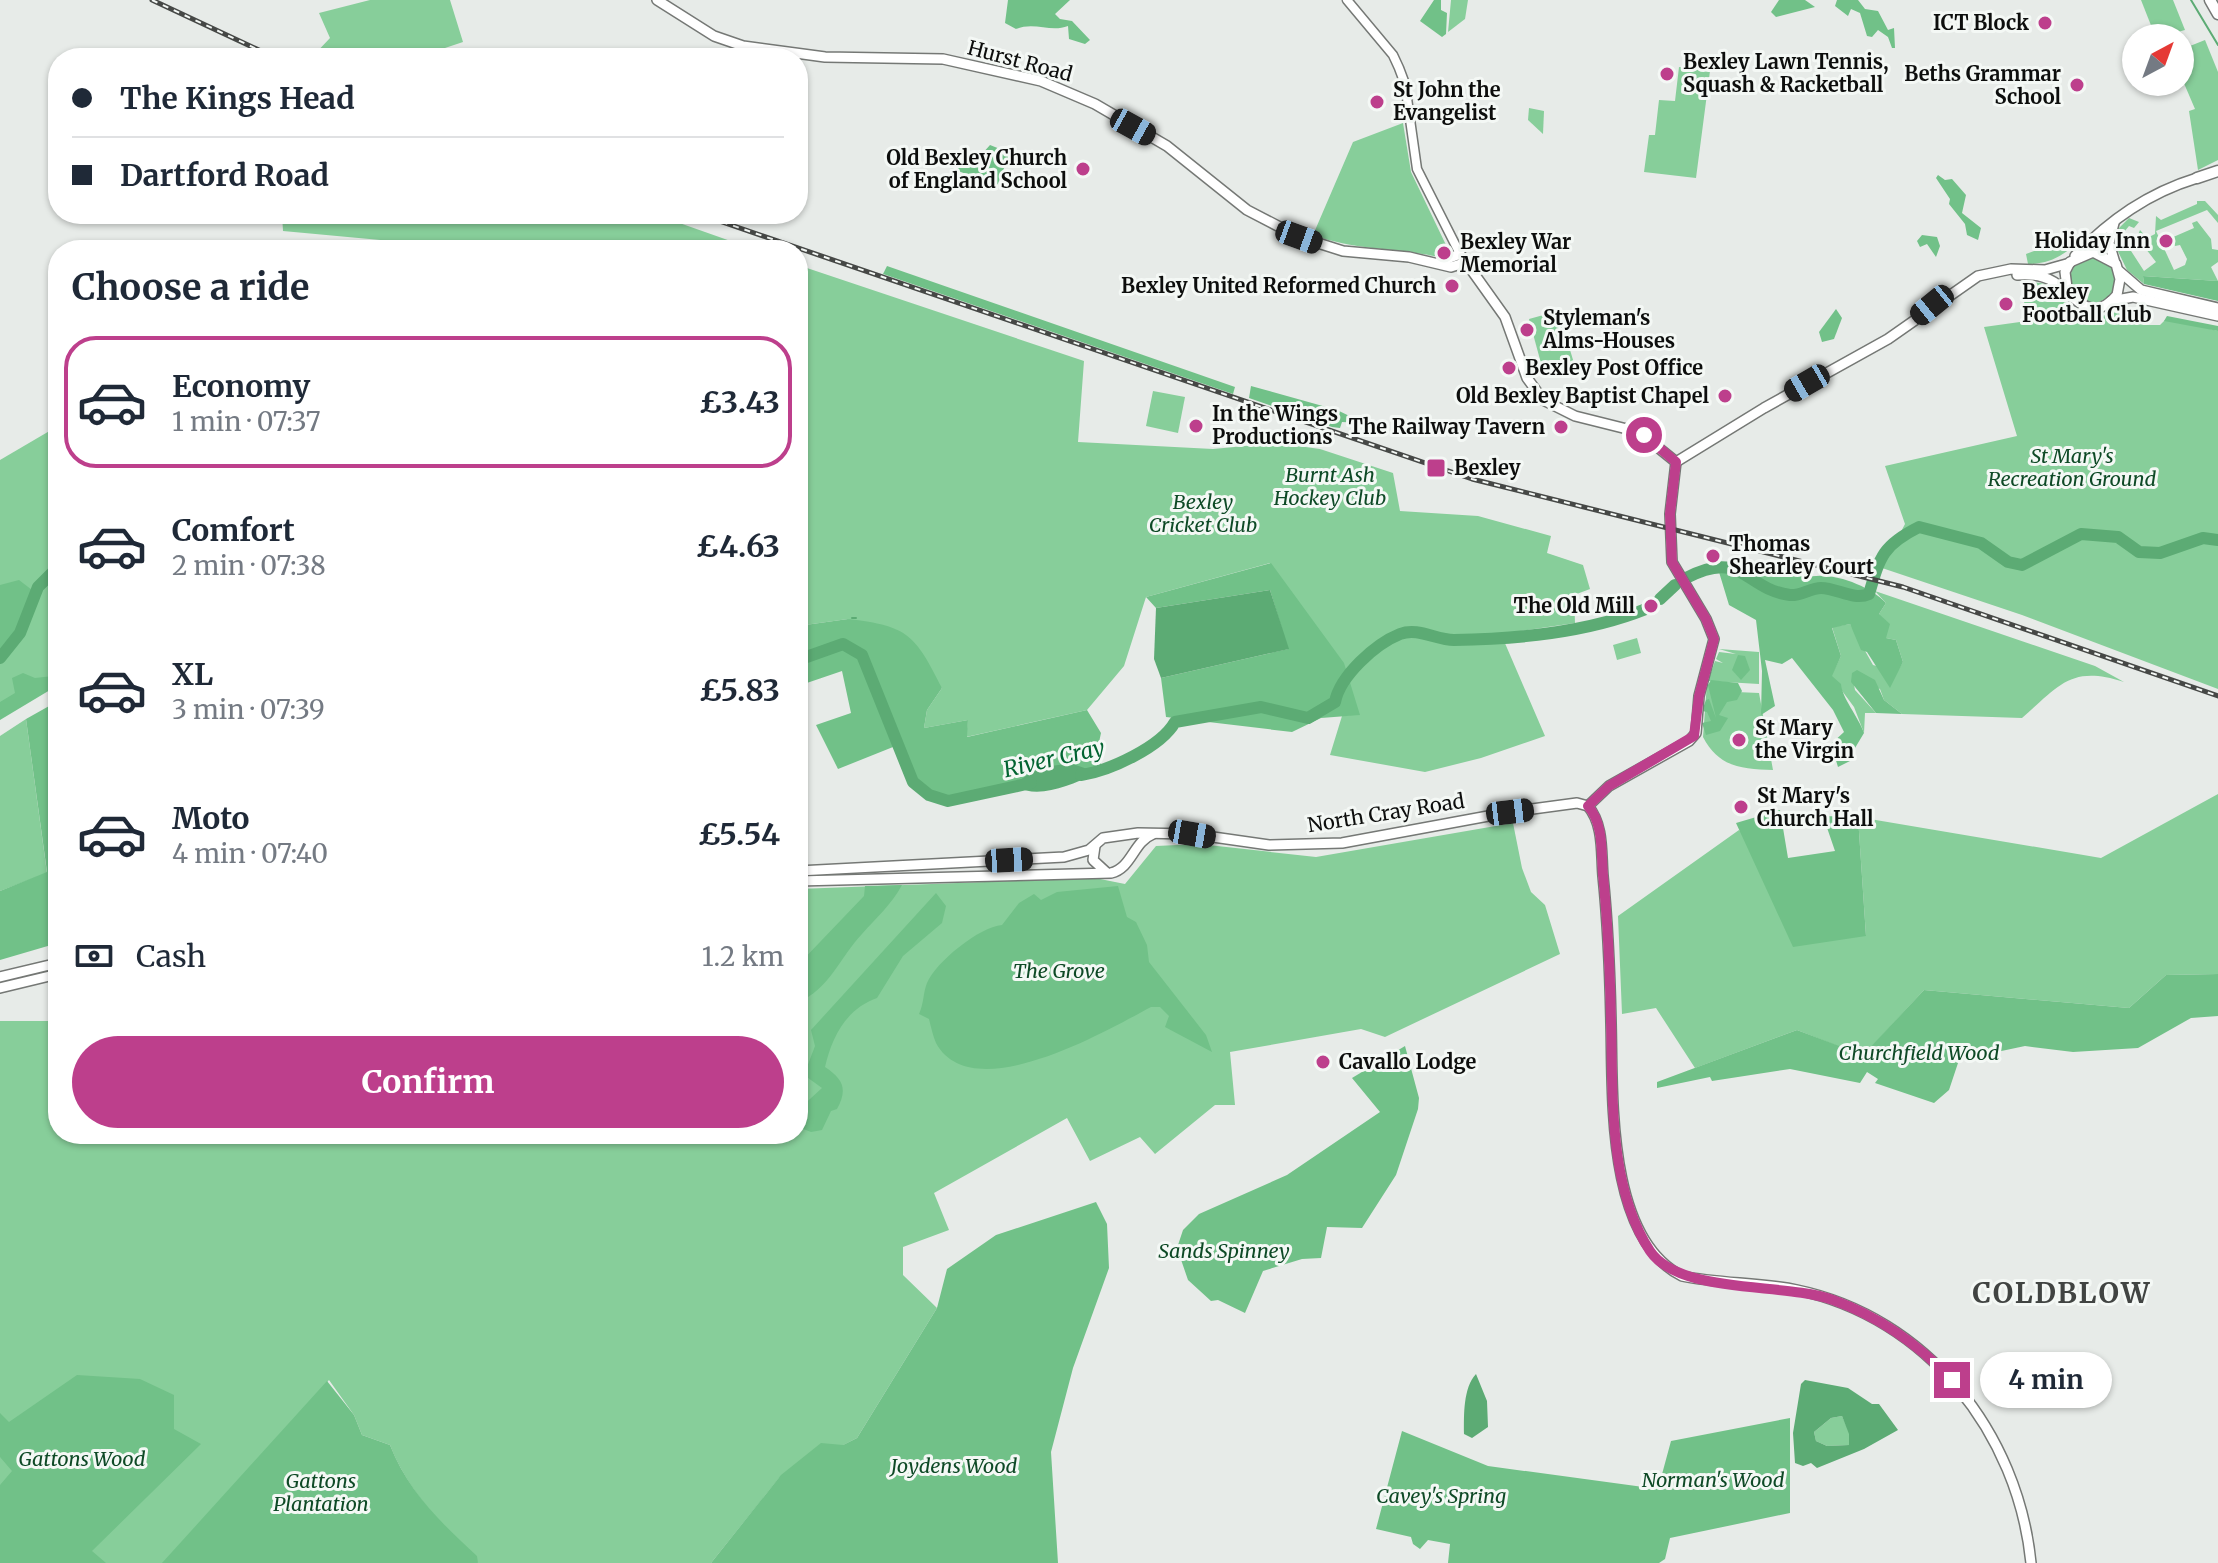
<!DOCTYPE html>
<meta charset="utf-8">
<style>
body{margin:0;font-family:Merriweather,serif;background:#f6f6f7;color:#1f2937;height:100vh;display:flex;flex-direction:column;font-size:30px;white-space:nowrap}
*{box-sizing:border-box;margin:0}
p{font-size:26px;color:#747a83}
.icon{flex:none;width:44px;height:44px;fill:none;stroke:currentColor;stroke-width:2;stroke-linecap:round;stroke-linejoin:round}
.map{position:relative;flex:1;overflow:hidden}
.side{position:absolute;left:48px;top:240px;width:760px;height:904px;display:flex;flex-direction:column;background:#fff;border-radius:32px;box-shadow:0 2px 6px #0004}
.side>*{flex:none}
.top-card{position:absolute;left:48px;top:48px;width:760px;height:176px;border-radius:32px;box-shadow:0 2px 6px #0004;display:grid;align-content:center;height:176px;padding:0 24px;background:#fff}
.needle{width:52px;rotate:41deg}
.tools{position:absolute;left:2122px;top:24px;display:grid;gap:16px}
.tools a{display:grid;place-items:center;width:72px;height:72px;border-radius:50%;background:#fff;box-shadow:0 2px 6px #0004;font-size:40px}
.end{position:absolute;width:36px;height:36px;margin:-18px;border:10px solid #bd3f8c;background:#fff;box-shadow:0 0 0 4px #fff}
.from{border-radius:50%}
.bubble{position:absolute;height:56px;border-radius:28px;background:#fff;box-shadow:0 2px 6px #0004;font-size:26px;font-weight:700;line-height:56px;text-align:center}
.car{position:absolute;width:24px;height:48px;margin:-24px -12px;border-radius:10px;box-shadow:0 0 6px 2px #0007;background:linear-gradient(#222 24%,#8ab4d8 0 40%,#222 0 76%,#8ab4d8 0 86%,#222 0)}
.top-card b{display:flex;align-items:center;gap:28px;height:76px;font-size:30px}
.top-card b+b{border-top:2px solid #e0e1e3}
.top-card i{width:20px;height:20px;background:#1f2937}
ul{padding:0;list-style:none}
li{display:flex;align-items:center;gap:24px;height:132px;margin:0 16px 12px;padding:0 8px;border:4px solid transparent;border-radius:32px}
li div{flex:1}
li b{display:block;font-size:30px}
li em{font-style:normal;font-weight:700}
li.selected{border-color:#bd3f8c}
li>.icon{width:72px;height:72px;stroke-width:1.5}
h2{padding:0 24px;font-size:36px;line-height:96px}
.pay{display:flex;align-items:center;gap:20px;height:88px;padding:0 24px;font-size:30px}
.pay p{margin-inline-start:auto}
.action{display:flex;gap:16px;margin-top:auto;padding:16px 24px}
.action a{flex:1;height:92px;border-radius:48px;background:#bd3f8c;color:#fff;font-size:32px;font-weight:700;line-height:92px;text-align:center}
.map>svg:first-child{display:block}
.green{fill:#87ce9a}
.forest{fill:#71c188}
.water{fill:#5cab74;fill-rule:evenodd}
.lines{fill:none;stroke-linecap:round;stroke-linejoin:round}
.stream{stroke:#5cab74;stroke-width:2}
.river{stroke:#5cab74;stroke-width:12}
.secondary-casing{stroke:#757875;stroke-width:11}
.primary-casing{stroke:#757875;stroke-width:12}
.trunk-casing{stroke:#757875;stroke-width:13}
.secondary{stroke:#fff;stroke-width:8}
.primary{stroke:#fff;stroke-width:9}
.trunk{stroke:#fff;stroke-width:10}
.rail-casing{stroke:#464846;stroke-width:5}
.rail{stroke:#f4f8f5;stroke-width:2;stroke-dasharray:6;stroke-linecap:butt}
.route{stroke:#bd3f8c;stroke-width:10}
.poi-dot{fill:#bd3f8c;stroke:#f4f8f5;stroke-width:3}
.labels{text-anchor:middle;stroke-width:6;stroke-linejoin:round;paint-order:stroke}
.poi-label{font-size:20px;font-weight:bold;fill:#0d0e0d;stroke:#f4f8f5;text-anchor:start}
.street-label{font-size:20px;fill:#0d0e0d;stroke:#f4f8f5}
.park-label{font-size:20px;font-style:italic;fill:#0e4a26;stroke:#f4f8f5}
.water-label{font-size:22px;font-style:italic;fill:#026431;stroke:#f4f8f5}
.district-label{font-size:28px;font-weight:bold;letter-spacing:2px;fill:#414442;stroke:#f4f8f5}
</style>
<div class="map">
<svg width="2218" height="1563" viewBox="0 0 2218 1563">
<rect width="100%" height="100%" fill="#e7ebe8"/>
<g class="green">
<polygon points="370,0 450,0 463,42 439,50 351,54 346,58 313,56 330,38 319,13"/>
<polygon points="1451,0 1468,0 1465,19 1448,32"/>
<polygon points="2141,0 2173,0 2185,30 2156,38"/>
<polygon points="2205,40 2218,72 2218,160 2198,170 2189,111 2195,109 2180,74 2180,50"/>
<polygon points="1679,67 1710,71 1696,178 1644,172 1649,135 1655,135 1659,100 1675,101"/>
<polygon points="1529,108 1544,111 1543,134 1528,120"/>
<path d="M1403,123L1411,172L1446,245L1439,248V257C1397,248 1353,250 1313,235L1353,142Z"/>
<polygon points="2197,201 2205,201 2218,215 2218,223 2207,210 2156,231 2174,270 2185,265 2187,259 2180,245 2175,246 2171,238 2194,228 2192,223 2197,221 2211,239 2212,249 2218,250 2218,262 2211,267 2218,281 2143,276 2144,284 2127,270 2113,241 2119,228 2129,218 2139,222 2134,228 2129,226 2124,232 2127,236 2122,237 2144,271 2156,262 2139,240 2135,242 2140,230 2147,238 2155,234 2156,216 2161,220 2197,204"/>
<polygon points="282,214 654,214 756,250 447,250 445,246 283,231"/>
<path d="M2083,233L2086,237C2066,252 2054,264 2028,264L2026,254Z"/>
<circle cx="2093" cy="280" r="23"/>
<polygon points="798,265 1084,361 1078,442 1213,449 1277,443 1320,449 1393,473 1400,511 1478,516 1551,536 1547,553 1583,565 1590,589 1574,595 1575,623 1501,634 1545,736 1481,758 1425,772 1330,755 1342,716 1359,714 1270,563 1146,597 1124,666 1087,710 966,737 968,720 924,728 927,710 942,688 848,619 798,626"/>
<path d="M2021,281C2029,282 2040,282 2047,285C2064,293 2068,312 2088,316C2106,320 2123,305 2139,312L2145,325H2160L2167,318L2218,331V689L2022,615L1882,568L1905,524L1885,466L2017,436L1984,327L2027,321Z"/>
<polygon points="1558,311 1574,363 1542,367 1529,319"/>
<polygon points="1153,391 1185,397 1178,433 1146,426"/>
<polygon points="58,426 58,685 0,716 0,460"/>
<path d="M1875,591L2095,666L2124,682C2071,665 2060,685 2022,718L1902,714L1884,700L1880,689L1853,679L1855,690L1876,713H1865L1864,733L1854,707L1831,676L1841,656L1832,627L1850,624L1873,665L1897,672L1903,662L1896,640L1886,638L1879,614L1886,603Z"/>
<polygon points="1637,638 1641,653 1617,660 1613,645"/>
<polygon points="1719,649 1759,652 1759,684 1708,681 1715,661 1723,663 1716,659 1719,652 1736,654"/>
<path d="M1707,683L1714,691L1759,693L1773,770C1743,769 1719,768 1703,737Z"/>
<polygon points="26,719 47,873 0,891 0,736"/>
<polygon points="2218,794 2218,974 2166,975 2129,1008 1924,990 1863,1056 1797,1030 1695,1068 1656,1008 1622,1014 1618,916 1739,830 1866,936 1858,817 2101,858"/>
<path d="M1513,823L1522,868L1531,892L1545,905L1560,954L1385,1037L1361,1029L1230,1052L1235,1105H1215L1155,1154L1140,1137L1090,1161L1067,1118L934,1193L949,1230L903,1247V1275L937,1308L857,1438L779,1478L711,1563H478C444,1527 408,1492 390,1445L362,1435L354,1415L329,1380L165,1563H0V1021H58V1134H519L525,1141L549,1134H798V889L1095,878L1125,884L1156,846L1199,844L1316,857Z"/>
<polygon points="1842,1416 1850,1434 1849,1445 1827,1446 1816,1441 1814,1432 1831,1418"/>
</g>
<g class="forest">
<path d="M1008,0H1070L1055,14L1060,19L1072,21L1090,40L1085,44L1069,39L1068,26C1050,33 1035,21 1016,29L1005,23Z"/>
<polygon points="1434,0 1441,0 1441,10 1447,13 1446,34 1442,37 1420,21"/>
<polygon points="1779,0 1805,0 1815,7 1776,17 1771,12"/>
<polygon points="1837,0 1858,0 1865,9 1878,11 1888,30 1894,28 1895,48 1892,48 1888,37 1878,30 1872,37 1867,36 1860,13 1851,9 1848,16 1835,6"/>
<polygon points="990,145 1010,153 997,186 948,167 953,163 973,164"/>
<polygon points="1938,175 1945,180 1952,179 1966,195 1962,213 1981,228 1978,240 1967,235 1965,224 1949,204 1950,199 1936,178"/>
<polygon points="1922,235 1937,237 1940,246 1936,257 1927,244 1920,247 1917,241"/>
<polygon points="887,266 1235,387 1233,394 883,274"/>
<polygon points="2143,276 2218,281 2218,301 2144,284"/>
<polygon points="1836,309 1842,318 1834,339 1822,342 1819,332"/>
<polygon points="2167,316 2218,326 2218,331 2164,321"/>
<polygon points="1251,386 1337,410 1364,423 1342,422 1340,428 1332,427 1249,398"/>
<path d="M1750,560L1803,572L1805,578C1829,570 1869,585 1886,603L1879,614L1890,624L1886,638L1896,640L1903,662L1890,688L1867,652L1861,650L1850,624L1832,628L1841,656L1832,676L1841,684C1842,698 1858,716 1864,733L1855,748L1854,759L1838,767L1831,744L1844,732L1833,710L1792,658L1782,664L1765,660L1775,706L1761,715L1762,671L1756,620L1729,605L1719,572L1732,570L1741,574Z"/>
<polygon points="1271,563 1344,663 1360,715 1321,718 1292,732 1166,717 1161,678 1288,649 1270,590 1156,608 1146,597"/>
<polygon points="19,580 32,590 20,630 0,654 0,585"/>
<path d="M848,619C909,626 915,635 942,688L927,710L924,728L968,720L967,737L1087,710L1101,733L1098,747L1102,771L948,801C913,790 911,777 898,745L838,769L816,725L851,713L842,671L798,686V626Z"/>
<polygon points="1738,655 1745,656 1750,670 1741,680 1732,670"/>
<polygon points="1857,670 1875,680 1884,700 1902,714 1876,713 1851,682 1852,673"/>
<polygon points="23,673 35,678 53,676 50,690 0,720 0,702 15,693 12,678"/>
<polygon points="1711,680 1738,683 1742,691 1737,700 1727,702 1719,715 1728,718 1720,731 1706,735 1702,723 1711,721 1707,712 1702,711 1706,700 1709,699 1716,718 1708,685"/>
<polygon points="58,701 58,943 0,960 0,891 47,872 26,719"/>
<polygon points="1780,810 1788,858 1835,851 1823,816 1858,817 1866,936 1793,947 1736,823"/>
<path d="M902,885C891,905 877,917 862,934C841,956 828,991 798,1002V965L864,896L865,886Z"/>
<path d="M1118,886L1127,917L1136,922L1147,945L1149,962L1206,1035L1212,1052L1165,1027L1169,1016L1160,1007H1151C1106,1031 972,1109 936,1043C933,1036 931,1027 929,1019L919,1014C924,1003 923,993 927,983C936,962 979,927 1002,925L1019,903L1034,894L1041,900L1057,892Z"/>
<path d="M936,893L946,906L942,923L903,956L877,998C846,1009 832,1037 825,1067C843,1079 848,1089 837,1109L831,1111L822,1130L811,1132L798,1127V1110L822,1088L804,1075L815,1046L811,1030Z"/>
<polygon points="2218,974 2218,1016 2191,1018 2138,1048 2073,1052 2025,1046 1959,1060 1949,1090 1934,1103 1875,1083 1878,1079 1867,1072 1860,1083 1790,1069 1712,1081 1710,1077 1657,1088 1657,1082 1797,1030 1863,1055 1924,990 2129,1008 2166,975"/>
<polygon points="1405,1046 1419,1098 1418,1109 1396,1175 1362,1228 1327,1227 1321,1258 1302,1259 1263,1271 1245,1313 1218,1300 1211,1301 1188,1280 1177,1248 1183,1230 1199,1214 1287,1175 1380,1112 1352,1078"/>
<polygon points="1096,1202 1107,1224 1109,1268 1073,1368 1051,1452 1058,1563 711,1563 781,1475 821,1443 843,1445 857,1438 937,1308 947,1269 996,1235"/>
<polygon points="77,1375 140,1379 174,1395 174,1429 201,1444 92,1551 106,1563 0,1563 0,1485 12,1471 0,1457 0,1413 9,1422"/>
<path d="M327,1381L354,1415L362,1435L390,1445C408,1491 441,1523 477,1556L478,1563H162Z"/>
<polygon points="1790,1418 1790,1513 1670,1538 1665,1559 1659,1563 1448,1563 1450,1544 1428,1540 1420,1549 1413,1544 1411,1537 1376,1529 1402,1431 1488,1466 1658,1489 1671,1441"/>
</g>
<g class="water">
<polygon points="1270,590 1289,649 1161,678 1154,659 1156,608"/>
<path d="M1073,764L1093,771L1094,775C1069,785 1039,800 1014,786C1032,768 1048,765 1073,764Z"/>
<path d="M1476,1374L1487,1401L1488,1427L1472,1438L1464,1434C1464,1415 1463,1388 1476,1374Z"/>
<path d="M1805,1380L1848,1388L1872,1404H1879L1898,1430L1864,1449L1817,1468L1811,1463L1803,1466L1795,1463L1793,1433L1801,1384ZM1842,1416L1849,1434V1445L1827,1446L1816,1441L1814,1432L1831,1418Z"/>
</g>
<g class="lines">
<g class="stream">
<polyline points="2191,0 2218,45"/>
<polyline points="852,618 856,618"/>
</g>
<g class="river">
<path d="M1686,578C1743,548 1744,589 1790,595C1800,596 1811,588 1821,588C1837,588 1854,601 1869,594C1880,556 1883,545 1919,527L1981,543L2008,562L2022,565L2081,534L2118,537L2139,552L2160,553L2203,538L2218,540"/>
<polyline points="1660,599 1675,585"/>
<polyline points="0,658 20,633 38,587 58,567"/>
<polyline points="798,660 843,644 862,655 913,782 929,795 948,801 1031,783"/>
<path d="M1081,775C1109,771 1161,747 1175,722L1261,707L1308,718L1335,702C1340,676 1375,644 1400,634C1418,627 1436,640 1454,640C1517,639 1586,633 1646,609"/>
</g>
<g class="secondary-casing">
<polyline id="secondary" points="1347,0 1393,55 1399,68 1405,84 1417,169 1460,254"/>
</g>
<g class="primary-casing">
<g id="primary">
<polyline points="657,0 714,36 743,46 825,57 943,59 1041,81 1095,104 1167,146 1247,210 1299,237 1343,251 1409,257 1451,267 1467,262"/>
<polyline points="2114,223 2109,243 2115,263"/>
<path d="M2075,256C2110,220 2148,193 2197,178"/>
<polyline points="1439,262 1460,254 1505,317 1527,378 1543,400 1575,416 1639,432 1676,462 1670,514 1672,562 1706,619 1714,639 1699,696 1696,733 1689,741 1609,786 1588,806"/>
<polyline points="2119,271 2141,290 2218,308"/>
<path d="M2017,275C2029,274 2043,275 2054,282C2074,295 2091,326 2117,295L2120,279L2116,264L2093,252L2070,262L2065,272L2068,295"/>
<polyline points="2111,301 2133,297 2218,316"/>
<polyline points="1676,462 1764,408 1888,339 1978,276 2011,269 2045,270 2070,263"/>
<path d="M1588,806C1604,825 1601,853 1603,876C1608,925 1610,974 1611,1023C1613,1095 1606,1238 1682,1276C1720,1284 1759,1282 1797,1290C1927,1317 2018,1433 2031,1563"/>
<polyline points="1095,846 1093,860 1106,872"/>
<polyline points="798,871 1064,857 1089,850 1103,838 1138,833 1192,834 1269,845 1342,843 1510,812 1577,803 1588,806"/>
<path d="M798,881L1111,873C1132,868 1133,842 1153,834"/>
<polyline points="0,977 58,963"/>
<polyline points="0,988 58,974"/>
</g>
</g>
<g class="trunk-casing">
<g id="trunk">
<polyline points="2210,0 2218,14"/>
<polyline points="2197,178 2218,171"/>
</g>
</g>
<use href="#secondary" class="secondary"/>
<use href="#primary" class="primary"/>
<use href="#trunk" class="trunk"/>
<g class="rail-casing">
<g id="rail">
<polyline points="152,0 276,58"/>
<polyline points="699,214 1472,479 1903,587 2218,696"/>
</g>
</g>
<use href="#rail" class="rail"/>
</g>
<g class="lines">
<path class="route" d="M1644,435L1676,462L1670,514L1672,562L1706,619L1714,639L1699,696L1694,736L1609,786L1588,806C1604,824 1601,852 1603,875C1608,924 1610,972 1611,1021C1613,1094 1608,1187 1650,1251C1680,1295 1783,1282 1833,1300C1880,1317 1918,1344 1952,1380"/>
</g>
<g class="poi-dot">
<circle cx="2045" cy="23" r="8"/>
<circle cx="1667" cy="74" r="8"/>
<circle cx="2077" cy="85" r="8"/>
<circle cx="1377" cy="102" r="8"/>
<circle cx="1083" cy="169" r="8"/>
<circle cx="2166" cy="241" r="8"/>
<circle cx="1444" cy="253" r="8"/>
<circle cx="1452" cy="286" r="8"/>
<circle cx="2006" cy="304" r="8"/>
<circle cx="1527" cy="330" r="8"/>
<circle cx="1509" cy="368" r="8"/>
<circle cx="1725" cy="396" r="8"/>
<circle cx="1196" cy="426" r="8"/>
<circle cx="1561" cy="427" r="8"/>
<rect x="1426" y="458" width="20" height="20" rx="4"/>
<circle cx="1713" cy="556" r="8"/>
<circle cx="1651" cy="606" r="8"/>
<circle cx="1739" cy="740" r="8"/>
<circle cx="1741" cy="807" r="8"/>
<circle cx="1323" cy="1062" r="8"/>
</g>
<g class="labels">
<g class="poi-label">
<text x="2029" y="30" text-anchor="end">ICT Block</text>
<text x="1683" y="69">Bexley Lawn Tennis,<tspan x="1683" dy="23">Squash &amp; Racketball</tspan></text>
<text x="2061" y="81" text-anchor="end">Beths Grammar<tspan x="2061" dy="23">School</tspan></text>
<text x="1393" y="97">St John the<tspan x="1393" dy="23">Evangelist</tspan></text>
<text x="1067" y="165" text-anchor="end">Old Bexley Church<tspan x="1067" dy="23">of England School</tspan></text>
<text x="2150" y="248" text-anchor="end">Holiday Inn</text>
<text x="1460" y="249">Bexley War<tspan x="1460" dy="23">Memorial</tspan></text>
<text x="1436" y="293" text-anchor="end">Bexley United Reformed Church</text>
<text x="2022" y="299">Bexley<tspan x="2022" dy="23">Football Club</tspan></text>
<text x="1543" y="325">Styleman's<tspan x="1543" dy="23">Alms-Houses</tspan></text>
<text x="1525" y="375">Bexley Post Office</text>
<text x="1709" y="403" text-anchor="end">Old Bexley Baptist Chapel</text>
<text x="1212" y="421">In the Wings<tspan x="1212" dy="23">Productions</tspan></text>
<text x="1545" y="434" text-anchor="end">The Railway Tavern</text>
<text x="1454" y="475">Bexley</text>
<text x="1729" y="551">Thomas<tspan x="1729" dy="23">Shearley Court</tspan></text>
<text x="1635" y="613" text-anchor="end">The Old Mill</text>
<text x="1755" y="735">St Mary<tspan x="1755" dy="23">the Virgin</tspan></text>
<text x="1757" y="803">St Mary's<tspan x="1757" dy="23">Church Hall</tspan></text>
<text x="1339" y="1069">Cavallo Lodge</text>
</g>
<g class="street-label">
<text transform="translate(1020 61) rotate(15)" y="7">Hurst Road</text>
<text transform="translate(1386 813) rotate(-9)" y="7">North Cray Road</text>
</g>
<g class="park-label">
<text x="2072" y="463">St Mary's<tspan x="2072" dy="23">Recreation Ground</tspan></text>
<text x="1330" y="482">Burnt Ash<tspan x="1330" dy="23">Hockey Club</tspan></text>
<text x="1203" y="509">Bexley<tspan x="1203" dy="23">Cricket Club</tspan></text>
<text x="1059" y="978">The Grove</text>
<text x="1919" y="1060">Churchfield Wood</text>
<text x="1224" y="1258">Sands Spinney</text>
<text x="82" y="1466">Gattons Wood</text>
<text x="954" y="1473">Joydens Wood</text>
<text x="1713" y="1487">Norman's Wood</text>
<text x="321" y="1488">Gattons<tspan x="321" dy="23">Plantation</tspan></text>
<text x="1441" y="1503">Cavey's Spring</text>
</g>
<g class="water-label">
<text transform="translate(1054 758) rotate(-13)" y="8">River Cray</text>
</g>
<g class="district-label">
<text x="2062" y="1303">COLDBLOW</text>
</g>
</g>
</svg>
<div class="tools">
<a><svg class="needle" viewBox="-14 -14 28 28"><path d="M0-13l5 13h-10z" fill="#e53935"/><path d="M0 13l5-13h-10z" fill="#747a83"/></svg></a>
</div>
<i class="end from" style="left:1644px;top:435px"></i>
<i class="end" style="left:1952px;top:1380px"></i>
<div class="bubble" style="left:1980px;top:1352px;width:132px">4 min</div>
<i class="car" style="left:1133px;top:127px;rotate:119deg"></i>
<i class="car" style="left:1299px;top:237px;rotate:110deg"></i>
<i class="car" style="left:1932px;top:305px;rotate:231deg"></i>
<i class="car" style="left:1807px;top:383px;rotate:240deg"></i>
<i class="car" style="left:1510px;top:812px;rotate:83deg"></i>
<i class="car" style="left:1192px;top:834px;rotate:100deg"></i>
<i class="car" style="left:1009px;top:860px;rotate:87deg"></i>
<div class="top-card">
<b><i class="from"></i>The Kings Head</b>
<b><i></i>Dartford Road</b>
</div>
<section class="side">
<h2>Choose a ride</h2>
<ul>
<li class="selected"><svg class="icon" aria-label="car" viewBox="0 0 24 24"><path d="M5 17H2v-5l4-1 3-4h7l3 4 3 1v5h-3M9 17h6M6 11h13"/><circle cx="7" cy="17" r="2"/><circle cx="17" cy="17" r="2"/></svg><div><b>Economy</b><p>1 min · 07:37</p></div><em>£3.43</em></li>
<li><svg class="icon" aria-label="car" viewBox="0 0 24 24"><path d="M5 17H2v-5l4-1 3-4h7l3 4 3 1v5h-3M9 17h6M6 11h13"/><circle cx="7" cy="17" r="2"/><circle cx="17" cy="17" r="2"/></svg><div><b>Comfort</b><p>2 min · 07:38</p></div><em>£4.63</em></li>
<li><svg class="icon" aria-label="car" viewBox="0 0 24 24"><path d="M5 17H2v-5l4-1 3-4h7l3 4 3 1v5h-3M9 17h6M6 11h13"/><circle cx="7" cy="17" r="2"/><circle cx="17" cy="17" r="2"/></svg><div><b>XL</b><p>3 min · 07:39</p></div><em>£5.83</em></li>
<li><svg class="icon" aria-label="car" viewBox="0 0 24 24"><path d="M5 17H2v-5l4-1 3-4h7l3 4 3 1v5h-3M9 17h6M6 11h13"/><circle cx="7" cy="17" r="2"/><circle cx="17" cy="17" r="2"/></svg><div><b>Moto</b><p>4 min · 07:40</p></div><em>£5.54</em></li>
</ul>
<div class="pay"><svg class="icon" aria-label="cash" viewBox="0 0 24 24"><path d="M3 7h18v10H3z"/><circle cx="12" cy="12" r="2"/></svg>Cash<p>1.2 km</p></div>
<div class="action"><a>Confirm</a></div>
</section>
</div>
